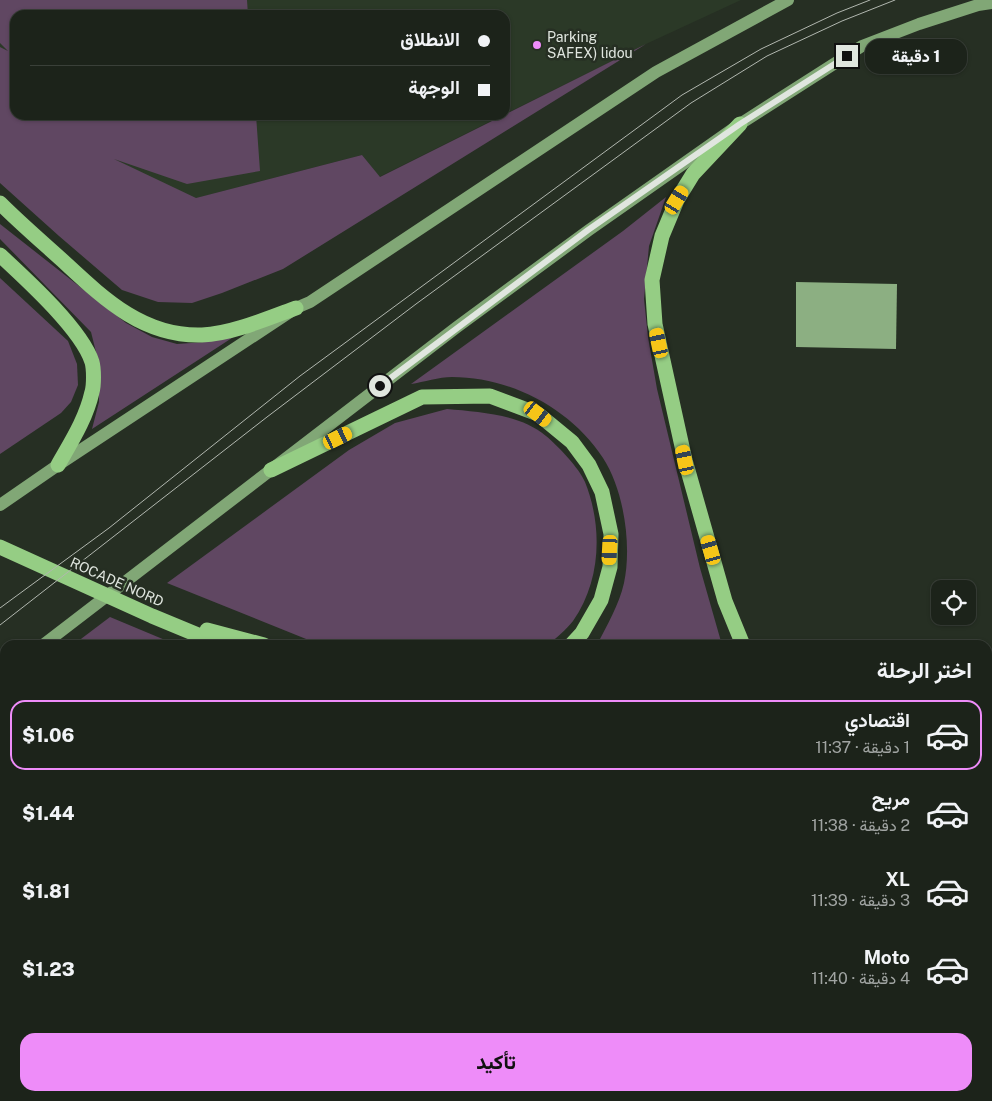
<!DOCTYPE html>
<html lang="ar">
<meta charset="utf-8">
<style>
body{margin:0;font-family:"Public Sans",Vazirmatn,sans-serif;background:#292f27;color:#f1f3f6;direction:rtl;height:100vh;display:flex;flex-direction:column;font-size:19px;white-space:nowrap}
*{box-sizing:border-box;margin:0}
p{font-size:16px;color:#a0a4a2}
.icon{flex:none;width:28px;height:28px;fill:none;stroke:currentColor;stroke-width:2;stroke-linecap:round;stroke-linejoin:round}
.map{position:relative;flex:1;overflow:hidden;direction:ltr}
.details{position:absolute;left:0px;top:640px;width:992px;height:461px;display:flex;flex-direction:column;background:#1c231a;border-radius:15px 15px 0 0;box-shadow:0 1px 4px #0004,0 0 0 1px #3a4039;direction:rtl}
.details>*{flex:none}
.hud{position:absolute;left:10px;top:10px;width:500px;height:110px;border-radius:15px;box-shadow:0 1px 4px #0004,0 0 0 1px #3a4039;direction:rtl;display:grid;align-content:center;height:110px;padding:0 20px;background:#1c231a}
.controls{position:absolute;left:931px;top:580px;display:grid;gap:10px}
.controls a{display:grid;place-items:center;width:45px;height:45px;border-radius:10px;background:#1c231a;box-shadow:0 1px 4px #0004,0 0 0 1px #3a4039;font-size:25px}
.end{position:absolute;width:22px;height:22px;margin:-11px;border:6px solid #e0e6df;background:#111;box-shadow:0 0 0 2px #111}
.from{border-radius:50%}
.bubble{position:absolute;height:35px;border-radius:15px;background:#1c231a;box-shadow:0 1px 4px #0004,0 0 0 1px #3a4039;font-size:16px;font-weight:800;line-height:35px;text-align:center;direction:rtl}
.car{position:absolute;width:15px;height:30px;margin:-15px -8px;border-radius:6px;box-shadow:0 0 4px 1px #0007;background:linear-gradient(#f5c518 24%,#345 0 40%,#f5c518 0 76%,#345 0 86%,#f5c518 0)}
.hud b{display:flex;align-items:center;gap:18px;height:48px;font-size:19px}
.hud b+b{border-top:1px solid #3a4039}
.hud i{width:12px;height:12px;background:#f1f3f6}
ul{padding:0;list-style:none}
li{display:flex;align-items:center;gap:15px;height:70px;margin:0 10px 8px;padding:0 10px;border:2px solid transparent;border-radius:15px}
li div{flex:1}
li b{display:block;font-size:19px}
li em{font-style:normal;font-weight:800}
li.selected{border-color:#ee8cf9}
li>.icon{width:45px;height:45px;stroke-width:1.5}
h2{padding:0 20px;font-size:22px;line-height:60px}
.cta{display:flex;gap:10px;margin-top:auto;padding:10px 20px}
.cta a{flex:1;height:58px;border-radius:15px;background:#ee8cf9;color:#111;font-size:20px;font-weight:800;line-height:58px;text-align:center}
.map>svg:first-child{display:block}
.built{fill:#2b3927}
.green{fill:#604762}
.building{fill:#8caf82}
.lines{fill:none;stroke-linecap:round;stroke-linejoin:round}
.primary{stroke:#81a776;stroke-width:12}
.highway{stroke:#95cd84;stroke-width:15}
.tram{stroke:#b1b7af;stroke-width:1}
.route{stroke:#e0e6df;stroke-width:6}
.poi-dot{fill:#ee8cf9;stroke:#262f23;stroke-width:2}
.labels{text-anchor:middle;stroke-width:5;stroke-linejoin:round;paint-order:stroke}
.poi-label{font-size:14px;fill:#e0e6df;stroke:#262f23;text-anchor:start}
.street-label{font-size:14px;fill:#e0e6df;stroke:#262f23}
</style>
<div class="map">
<svg width="992" height="1101" viewBox="0 0 992 1101">
<rect width="100%" height="100%" fill="#262f23"/>
<g class="built">
<polygon points="0,0 741,0 646,44 505,114 505,15 15,15 10,52 0,47"/>
<polygon points="67,115 503,115 379,177 362,155 193,199 108,156"/>
</g>
<g class="green">
<polygon points="0,0 247,0 248,15 15,15 15,115 256,115 260,171 187,184 114,159 196,198 362,155 380,177 646,44 283,269 222,293 192,303 158,302 122,290 59,236 0,183 0,47 8,51 0,43"/>
<path d="M666,197L649,246L644,299L648,337L657,389L700,568L722,645H597C607,625 619,605 624,583C632,546 624,490 603,458C571,409 511,377 452,377C439,377 424,382 411,384L623,231Z"/>
<polygon points="0,224 126,323 152,337 177,344 205,342 235,336 92,429 99,402 99,376 97,356 91,332 0,239"/>
<polygon points="0,278 68,341 77,364 78,385 71,402 61,413 0,454"/>
<path d="M447,409C479,412 520,414 546,436C557,445 580,469 585,482C603,527 601,581 573,621C566,630 556,638 548,645H321L167,583L349,450L395,423Z"/>
<polygon points="110,617 177,645 73,645"/>
<polygon points="0,770 5,773 5,1087 0,1088"/>
<polygon points="988,931 992,933 992,1023 988,1022"/>
<polygon points="74,1096 151,1096 141,1101 63,1101"/>
</g>
<polygon class="building" points="796,282 897,284 896,349 796,347"/>
<g class="lines">
<g class="primary">
<polyline points="0,505 58,465 296,308 310,302 656,72 788,0"/>
<polyline points="43,645 457,327 589,230 740,124 862,46 919,24 978,5 992,3"/>
<polyline points="0,678 5,674"/>
</g>
<g class="highway">
<polyline points="740,124 693,174 677,200 662,236 652,280 655,324 685,460 725,601 743,645"/>
<path d="M0,203C20,223 41,241 62,260C102,297 142,337 202,335C231,334 269,318 296,308"/>
<path d="M0,255C26,279 82,330 92,362C94,369 94,385 92,392C86,419 71,442 58,465"/>
<polyline points="271,470 422,397 490,396 538,414 572,442 589,465 602,492 611,534 610,567 601,600 582,633 571,645"/>
<polyline points="0,547 152,616 222,645"/>
<polyline points="207,630 264,645"/>
<polyline points="0,705 5,708"/>
<polyline points="988,880 992,882"/>
<polyline points="988,915 992,916"/>
<polyline points="988,1052 992,1054"/>
<polyline points="988,1093 992,1094"/>
<polyline points="958,1096 969,1101"/>
<polyline points="0,1097 14,1096"/>
<polyline points="163,1101 172,1096"/>
</g>
<g class="tram">
<polyline points="0,608 109,528 300,376 682,95 761,49 837,13 870,0"/>
<polyline points="0,625 267,417 416,304 691,103 767,56 842,21 895,0"/>
</g>
</g>
<g class="lines">
<polyline class="route" points="380,386 588,230 740,124 847,56"/>
</g>
<circle class="poi-dot" cx="537" cy="45" r="5"/>
<g class="labels">
<g class="poi-label">
<text x="547" y="42">Parking<tspan x="547" dy="16">SAFEX) lidou</tspan></text>
</g>
<g class="street-label">
<text transform="translate(117 582) rotate(24)" y="5">ROCADE NORD</text>
</g>
</g>
</svg>
<div class="controls">
<a><svg class="icon" aria-label="locate" viewBox="0 0 24 24"><circle cx="12" cy="12" r="6"/><path d="M12 2v4M12 18v4M2 12h4M18 12h4"/></svg></a>
</div>
<i class="end from" style="left:380px;top:386px"></i>
<i class="end" style="left:847px;top:56px"></i>
<div class="bubble" style="left:865px;top:39px;width:102px">1 دقيقة</div>
<i class="car" style="left:677px;top:200px;rotate:31deg"></i>
<i class="car" style="left:659px;top:343px;rotate:348deg"></i>
<i class="car" style="left:538px;top:414px;rotate:128deg"></i>
<i class="car" style="left:338px;top:438px;rotate:64deg"></i>
<i class="car" style="left:685px;top:460px;rotate:348deg"></i>
<i class="car" style="left:610px;top:550px;rotate:183deg"></i>
<i class="car" style="left:711px;top:550px;rotate:344deg"></i>
<div class="hud">
<b><i class="from"></i>الانطلاق</b>
<b><i></i>الوجهة</b>
</div>
<section class="details">
<h2>اختر الرحلة</h2>
<ul>
<li class="selected"><svg class="icon" aria-label="car" viewBox="0 0 24 24"><path d="M5 17H2v-5l4-1 3-4h7l3 4 3 1v5h-3M9 17h6M6 11h13"/><circle cx="7" cy="17" r="2"/><circle cx="17" cy="17" r="2"/></svg><div><b>اقتصادي</b><p>1 دقيقة · 11:37</p></div><em>$1.06</em></li>
<li><svg class="icon" aria-label="car" viewBox="0 0 24 24"><path d="M5 17H2v-5l4-1 3-4h7l3 4 3 1v5h-3M9 17h6M6 11h13"/><circle cx="7" cy="17" r="2"/><circle cx="17" cy="17" r="2"/></svg><div><b>مريح</b><p>2 دقيقة · 11:38</p></div><em>$1.44</em></li>
<li><svg class="icon" aria-label="car" viewBox="0 0 24 24"><path d="M5 17H2v-5l4-1 3-4h7l3 4 3 1v5h-3M9 17h6M6 11h13"/><circle cx="7" cy="17" r="2"/><circle cx="17" cy="17" r="2"/></svg><div><b>XL</b><p>3 دقيقة · 11:39</p></div><em>$1.81</em></li>
<li><svg class="icon" aria-label="car" viewBox="0 0 24 24"><path d="M5 17H2v-5l4-1 3-4h7l3 4 3 1v5h-3M9 17h6M6 11h13"/><circle cx="7" cy="17" r="2"/><circle cx="17" cy="17" r="2"/></svg><div><b>Moto</b><p>4 دقيقة · 11:40</p></div><em>$1.23</em></li>
</ul>
<div class="cta"><a>تأكيد</a></div>
</section>
</div>
